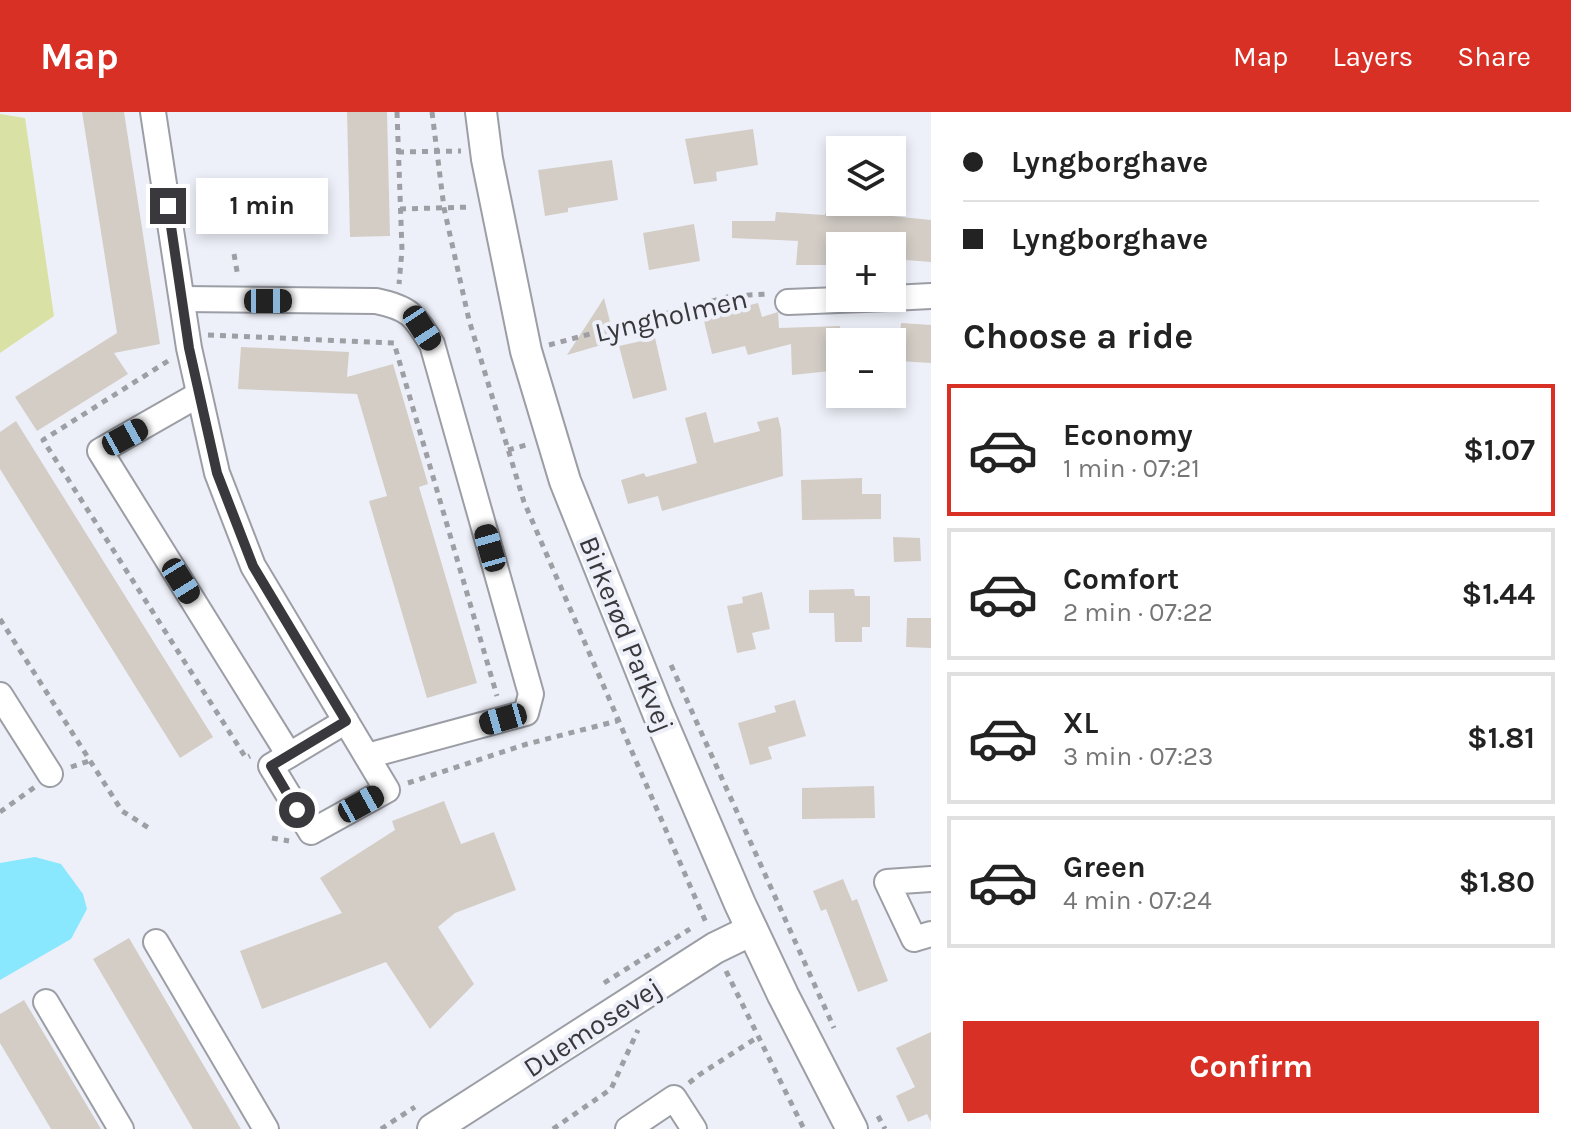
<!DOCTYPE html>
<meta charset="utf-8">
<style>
body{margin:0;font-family:Karla,sans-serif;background:#f6f6f6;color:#222;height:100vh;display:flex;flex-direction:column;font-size:30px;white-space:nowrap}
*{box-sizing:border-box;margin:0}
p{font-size:26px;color:#767676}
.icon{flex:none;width:44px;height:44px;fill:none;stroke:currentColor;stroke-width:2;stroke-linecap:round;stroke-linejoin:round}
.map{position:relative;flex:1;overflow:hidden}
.side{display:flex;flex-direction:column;background:#fff;width:640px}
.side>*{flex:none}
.hud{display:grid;align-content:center;height:176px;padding:0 32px;background:#fff}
.controls{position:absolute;left:826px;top:24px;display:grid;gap:16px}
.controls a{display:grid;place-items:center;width:80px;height:80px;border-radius:0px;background:#fff;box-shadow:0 4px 12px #0003;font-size:40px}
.end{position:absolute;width:36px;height:36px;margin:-18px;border:10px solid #39393d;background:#fff;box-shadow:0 0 0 4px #fff}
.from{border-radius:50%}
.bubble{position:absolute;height:56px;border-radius:0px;background:#fff;box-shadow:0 4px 12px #0003;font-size:26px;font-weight:700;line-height:56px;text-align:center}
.car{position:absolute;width:24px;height:48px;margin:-24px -12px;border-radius:10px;box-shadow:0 0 6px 2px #0007;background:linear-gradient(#222 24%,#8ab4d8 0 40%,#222 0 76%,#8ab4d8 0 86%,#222 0)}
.hud b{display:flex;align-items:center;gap:28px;height:76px;font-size:30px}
.hud b+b{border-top:2px solid #e0e0e0}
.hud i{width:20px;height:20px;background:#222}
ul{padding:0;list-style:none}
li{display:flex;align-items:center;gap:24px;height:132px;margin:0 16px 12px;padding:0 16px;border:4px solid #e0e0e0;border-radius:0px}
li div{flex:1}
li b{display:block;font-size:30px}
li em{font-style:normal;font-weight:700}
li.active{border-color:#d93025}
li>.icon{width:72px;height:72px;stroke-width:1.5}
h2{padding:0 32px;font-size:36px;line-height:96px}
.cta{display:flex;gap:16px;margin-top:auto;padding:16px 32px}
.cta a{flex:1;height:92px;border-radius:0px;background:#d93025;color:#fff;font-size:32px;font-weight:700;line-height:92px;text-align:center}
header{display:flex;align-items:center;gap:48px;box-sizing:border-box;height:112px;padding:0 40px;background:#d93025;color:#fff}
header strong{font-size:38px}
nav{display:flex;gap:44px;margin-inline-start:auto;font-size:28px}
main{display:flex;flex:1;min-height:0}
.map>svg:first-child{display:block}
.green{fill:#d9e2a4}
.water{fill:#89e8fe}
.building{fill:#d3cdc6}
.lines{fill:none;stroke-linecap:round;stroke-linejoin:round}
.minor-casing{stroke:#9c9ea6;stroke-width:28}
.tertiary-casing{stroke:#9c9ea6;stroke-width:34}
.path{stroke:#9d9fa5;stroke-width:5;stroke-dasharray:6 6;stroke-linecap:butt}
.minor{stroke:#fff;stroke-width:24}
.tertiary{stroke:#fff;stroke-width:30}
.route{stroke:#39393d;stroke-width:10}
.labels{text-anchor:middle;stroke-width:8;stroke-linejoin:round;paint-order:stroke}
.street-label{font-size:28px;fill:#39393d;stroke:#eef0f9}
</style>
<header>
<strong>Map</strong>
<nav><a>Map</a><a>Layers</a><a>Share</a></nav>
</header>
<main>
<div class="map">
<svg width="931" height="1017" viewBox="0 0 931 1017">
<rect width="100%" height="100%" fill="#eef0f9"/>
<polygon class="green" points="0,2 25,6 54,204 0,241"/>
<polygon class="water" points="35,745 61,752 83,782 87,797 71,827 0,868 0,751"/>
<g class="building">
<polygon points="82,0 124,0 160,232 114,241 128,262 37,319 15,285 117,221"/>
<polygon points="347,0 387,0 390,124 350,125"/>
<polygon points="753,17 758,53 716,60 717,69 694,72 685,27"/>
<polygon points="612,48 618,88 568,96 568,100 545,104 538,58"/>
<polygon points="776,100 825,103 825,101 863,101 931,108 931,150 892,147 892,134 840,134 840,153 796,153 798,129 732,126 732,109 775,109"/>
<polygon points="694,112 700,149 649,158 643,121"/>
<polygon points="604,186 615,229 567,243"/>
<polygon points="758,191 762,205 778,200 779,216 840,214 840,258 792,263 791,232 748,243 745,234 712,242 703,205"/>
<polygon points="901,211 931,213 931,251 898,249"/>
<polygon points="655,226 667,278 633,287 619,234"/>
<polygon points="241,235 349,240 347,265 393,252 428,372 419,375 477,571 427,586 369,389 387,384 357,282 238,277"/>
<polygon points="706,300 714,331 760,319 757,310 778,305 781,317 783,364 662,399 658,384 628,392 621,368 644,361 646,365 697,351 685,306"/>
<polygon points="16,309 213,625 180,646 0,357 0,320"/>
<polygon points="862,366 862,382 881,382 881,407 802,408 801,368"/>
<polygon points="893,425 920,426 921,449 894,450"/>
<polygon points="854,477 855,484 870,484 870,515 862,515 862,530 835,530 834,501 809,501 809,478"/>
<polygon points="762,480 770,517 752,521 756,537 737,541 727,494 743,491 742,485"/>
<polygon points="907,506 931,506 931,536 906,535"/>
<polygon points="795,588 806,624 768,635 772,647 750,653 738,611 776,600 774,594"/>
<polygon points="874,674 875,706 802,707 802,676"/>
<polygon points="444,689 461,732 494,720 516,778 455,801 438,815 474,872 430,917 386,850 262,897 240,839 342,801 320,766 395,718 392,709"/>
<polygon points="843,767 852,789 857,787 888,869 858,880 826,797 821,799 813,779"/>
<polygon points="129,826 241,1017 193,1017 93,847"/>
<polygon points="24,888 101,1017 51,1017 0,931 0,902"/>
<polygon points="931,920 931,1010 927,1002 908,1010 896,984 915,975 896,936"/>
</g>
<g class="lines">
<g class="minor-casing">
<g id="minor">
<polyline points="153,0 189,236 217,361 253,454 387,678 311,720 271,654 346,609"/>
<polyline points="892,186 931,184"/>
<path d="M182,187L376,189C410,196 414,203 432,232L531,582L526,601L367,644"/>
<polyline points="788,190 889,186"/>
<polyline points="198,283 100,339 289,643"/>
<polyline points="0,583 50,662"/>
<polyline points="931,767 887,770 914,827 931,822"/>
<polyline points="156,830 266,1017"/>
<polyline points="46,890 121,1017"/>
<polyline points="628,1017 674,986 694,1017"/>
</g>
</g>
<g class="tertiary-casing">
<g id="tertiary">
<polyline points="481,0 487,47 526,239 565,369 658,601 740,792 783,883 852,1017"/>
<polyline points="433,1017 715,836 752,818"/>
</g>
</g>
<g class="path">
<polyline points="397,0 402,138 399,172"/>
<polyline points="432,0 444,96 469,208 524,390 707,813"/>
<polyline points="398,40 461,39"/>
<polyline points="400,97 471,95"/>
<polyline points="234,142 238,165"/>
<polyline points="208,223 394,231 497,584"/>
<polyline points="549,233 731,184 768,182"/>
<polyline points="168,249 43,328 246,646 250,644"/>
<polyline points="508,338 526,333"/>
<polyline points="0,507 122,699 149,716"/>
<polyline points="671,553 834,916"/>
<polyline points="71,655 89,649"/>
<polyline points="408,671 527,632 617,609"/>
<polyline points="0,700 35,675"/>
<polyline points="272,726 289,729"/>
<polyline points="726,859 804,1017"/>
<polyline points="604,871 690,817"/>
<polyline points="689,971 699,963 758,925"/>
<polyline points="878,1004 885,1017"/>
<polyline points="381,1017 415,995"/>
<polyline points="553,1017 611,977 638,918"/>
</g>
<use href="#minor" class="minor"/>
<use href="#tertiary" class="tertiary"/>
</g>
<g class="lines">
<polyline class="route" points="168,94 189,236 217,361 253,454 346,609 271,654 297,698"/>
</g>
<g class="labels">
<g class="street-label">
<text transform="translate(671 203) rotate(-13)" y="10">Lyngholmen</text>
<text transform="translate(627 522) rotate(68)" y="10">Birkerød Parkvej</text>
<text transform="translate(592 915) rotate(-33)" y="10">Duemosevej</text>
</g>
</g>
</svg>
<div class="controls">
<a><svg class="icon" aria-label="layers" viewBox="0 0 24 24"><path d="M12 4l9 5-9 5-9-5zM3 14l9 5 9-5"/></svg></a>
<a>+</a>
<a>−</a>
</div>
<i class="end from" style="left:297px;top:698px"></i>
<i class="end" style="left:168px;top:94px"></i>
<div class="bubble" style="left:196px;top:66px;width:132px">1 min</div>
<i class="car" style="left:268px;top:189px;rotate:90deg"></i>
<i class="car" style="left:422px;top:216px;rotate:147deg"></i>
<i class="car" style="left:125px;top:325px;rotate:61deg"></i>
<i class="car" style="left:490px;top:436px;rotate:344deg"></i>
<i class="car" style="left:181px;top:469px;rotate:148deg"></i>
<i class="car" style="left:503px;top:607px;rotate:254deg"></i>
<i class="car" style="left:361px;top:692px;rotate:61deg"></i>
</div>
<section class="side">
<div class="hud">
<b><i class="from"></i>Lyngborghave</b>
<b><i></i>Lyngborghave</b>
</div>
<h2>Choose a ride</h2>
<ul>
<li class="active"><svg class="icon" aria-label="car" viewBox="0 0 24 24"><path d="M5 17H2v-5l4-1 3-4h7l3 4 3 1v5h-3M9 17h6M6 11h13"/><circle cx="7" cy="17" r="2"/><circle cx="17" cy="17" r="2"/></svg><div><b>Economy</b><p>1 min · 07:21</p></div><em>$1.07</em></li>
<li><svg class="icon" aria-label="car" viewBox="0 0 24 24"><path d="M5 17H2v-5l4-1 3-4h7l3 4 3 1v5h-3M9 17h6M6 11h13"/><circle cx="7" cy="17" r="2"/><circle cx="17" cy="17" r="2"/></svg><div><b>Comfort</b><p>2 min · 07:22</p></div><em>$1.44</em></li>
<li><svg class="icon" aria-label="car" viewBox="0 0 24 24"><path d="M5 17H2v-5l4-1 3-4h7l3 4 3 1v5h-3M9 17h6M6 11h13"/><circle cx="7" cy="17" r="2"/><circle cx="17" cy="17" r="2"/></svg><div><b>XL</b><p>3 min · 07:23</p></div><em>$1.81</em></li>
<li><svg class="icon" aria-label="car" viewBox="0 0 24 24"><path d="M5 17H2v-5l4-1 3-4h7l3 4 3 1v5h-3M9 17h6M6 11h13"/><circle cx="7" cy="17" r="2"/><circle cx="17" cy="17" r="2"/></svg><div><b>Green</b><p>4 min · 07:24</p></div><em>$1.80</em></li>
</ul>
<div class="cta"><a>Confirm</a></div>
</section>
</main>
